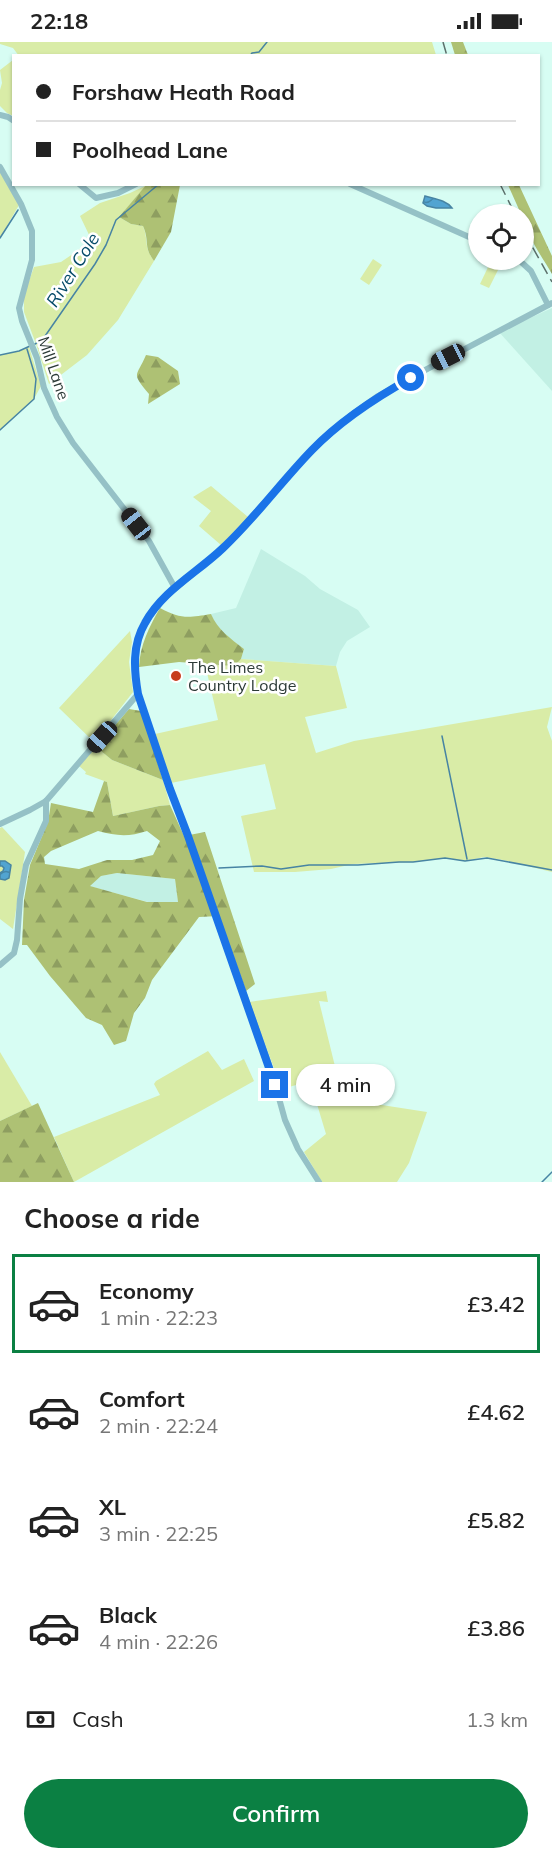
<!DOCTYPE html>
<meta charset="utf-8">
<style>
body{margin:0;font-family:Mulish,sans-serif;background:#f6f6f6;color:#222;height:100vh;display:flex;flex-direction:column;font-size:22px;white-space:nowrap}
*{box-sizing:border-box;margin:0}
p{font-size:20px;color:#767676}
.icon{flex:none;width:33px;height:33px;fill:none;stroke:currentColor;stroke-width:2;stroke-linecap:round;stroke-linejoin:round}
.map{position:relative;height:1140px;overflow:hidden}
.drawer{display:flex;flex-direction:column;background:#fff;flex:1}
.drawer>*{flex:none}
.guide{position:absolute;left:12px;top:12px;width:528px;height:132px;border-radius:0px;box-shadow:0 2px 4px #0004;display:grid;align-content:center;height:132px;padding:0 24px;background:#fff}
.controls{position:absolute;left:468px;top:162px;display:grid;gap:12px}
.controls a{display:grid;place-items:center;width:66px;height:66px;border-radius:50%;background:#fff;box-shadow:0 2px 4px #0004;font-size:30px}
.end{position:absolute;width:27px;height:27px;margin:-14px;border:8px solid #1a73e8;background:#fff;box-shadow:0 0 0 3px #fff}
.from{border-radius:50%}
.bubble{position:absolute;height:42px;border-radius:21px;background:#fff;box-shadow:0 2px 4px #0004;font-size:20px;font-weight:600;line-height:42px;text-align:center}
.car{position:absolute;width:18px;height:36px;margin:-18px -9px;border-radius:8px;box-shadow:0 0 4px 2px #0007;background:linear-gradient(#222 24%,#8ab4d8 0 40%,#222 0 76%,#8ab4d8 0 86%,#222 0)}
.guide b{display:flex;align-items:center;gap:21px;height:57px;font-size:22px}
.guide b+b{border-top:2px solid #e0e0e0}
.guide i{width:15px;height:15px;background:#222}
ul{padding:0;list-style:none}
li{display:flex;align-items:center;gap:18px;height:99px;margin:0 12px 9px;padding:0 12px;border:3px solid transparent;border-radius:0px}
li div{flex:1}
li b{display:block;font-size:22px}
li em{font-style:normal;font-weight:600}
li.current{border-color:#0b8043}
li>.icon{width:54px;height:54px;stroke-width:1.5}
h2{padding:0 24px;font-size:27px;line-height:72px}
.pay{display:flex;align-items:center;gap:15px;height:66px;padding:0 24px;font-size:22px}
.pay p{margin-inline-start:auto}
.primary-button{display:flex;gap:12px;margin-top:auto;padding:12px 24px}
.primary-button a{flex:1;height:69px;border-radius:36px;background:#0b8043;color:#fff;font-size:24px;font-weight:600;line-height:69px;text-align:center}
.status{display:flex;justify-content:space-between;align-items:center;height:42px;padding:0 30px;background:#fff;direction:ltr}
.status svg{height:16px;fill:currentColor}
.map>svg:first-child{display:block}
.built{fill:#c2f0e4}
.green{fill:#d9eca7}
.forest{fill:url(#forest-firs);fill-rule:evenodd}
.water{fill:url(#water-waves);stroke:#4784a3;stroke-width:1.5}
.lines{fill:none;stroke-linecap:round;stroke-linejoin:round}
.stream{stroke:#4784a3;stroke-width:1.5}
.minor{stroke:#95c1c6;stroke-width:6}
.rail{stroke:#5c706b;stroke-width:1.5;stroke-dasharray:12 6;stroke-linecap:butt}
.route{stroke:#1a73e8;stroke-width:8}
.poi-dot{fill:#c73d1d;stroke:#fff;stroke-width:2}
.labels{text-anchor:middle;stroke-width:5;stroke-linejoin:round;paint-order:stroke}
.street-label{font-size:16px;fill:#2c3a37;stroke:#fff}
.poi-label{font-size:16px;fill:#2c3a37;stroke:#fff;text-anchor:start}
.water-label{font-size:18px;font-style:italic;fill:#064b69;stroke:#fff}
</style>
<div class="status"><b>22:18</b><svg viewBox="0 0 49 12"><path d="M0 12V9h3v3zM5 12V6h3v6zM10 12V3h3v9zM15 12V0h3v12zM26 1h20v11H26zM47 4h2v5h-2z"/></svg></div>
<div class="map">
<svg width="552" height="1140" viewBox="0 0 552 1140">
<defs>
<pattern id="forest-firs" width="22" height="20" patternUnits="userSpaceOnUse" patternTransform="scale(1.5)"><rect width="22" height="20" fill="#aec174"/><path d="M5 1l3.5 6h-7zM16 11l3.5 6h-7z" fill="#8e9e60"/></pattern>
<pattern id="water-waves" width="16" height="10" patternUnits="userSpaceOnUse" patternTransform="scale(1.5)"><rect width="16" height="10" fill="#52a4d1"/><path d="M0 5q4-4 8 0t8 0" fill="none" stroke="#4487aa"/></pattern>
</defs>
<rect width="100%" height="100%" fill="#d7fdf3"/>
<g class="built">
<polygon points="552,266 552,349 499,290"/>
<polygon points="261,507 305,534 320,547 358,568 370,585 347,599 340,610 336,624 241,617 244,607 224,592 215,582 211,572 236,566"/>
<polygon points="117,831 175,837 178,860 148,860 89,844 101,834"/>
</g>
<g class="green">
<polygon points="0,0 432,0 436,13 19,14 13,6 0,2"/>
<polygon points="13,18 13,74 7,71 0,64 0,48 2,41 0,28"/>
<polygon points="0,130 19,163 0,196"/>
<path d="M147,143L119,175L131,182L143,184C149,199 143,204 154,219L118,278L87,313L49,342L36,302L24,270V253L34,225L61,220L92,199L80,174L100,161L130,151Z"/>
<polygon points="373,217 382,223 369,243 360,237"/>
<polygon points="490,221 499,226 489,246 480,242"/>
<polygon points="29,305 41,344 34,357 0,388 0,313 19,309"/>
<polygon points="211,444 248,475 221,503 199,484 211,469 193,455"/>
<polygon points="130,589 132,600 129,620 133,650 94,700 59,666"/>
<polygon points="241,617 336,624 347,666 305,675 316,711 354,699 552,665 547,685 552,699 552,830 503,818 484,815 465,819 445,816 413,820 353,822 331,827 295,830 254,830 241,774 276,767 265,722 171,741 155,692 218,678 205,622 234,623"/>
<polygon points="96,705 112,718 163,738 170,763 159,764 113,774 107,740 85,732 86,730 79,724"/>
<polygon points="2,785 25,810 13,887 0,877 0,786"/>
<polygon points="326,949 328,960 319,959 343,1057 427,1070 409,1121 397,1140 322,1140 304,1110 326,1092 310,1039 282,1047 249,960"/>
<polygon points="208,1009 222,1028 244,1017 254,1039 74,1140 54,1095 160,1053 154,1042 156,1039"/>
<polygon points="0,1010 32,1064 0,1079"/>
</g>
<g class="forest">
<polygon points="451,0 463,0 468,13 455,13"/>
<path d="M147,142L180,143L171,190L154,219C143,204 150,200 143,184L131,182L119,175Z"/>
<path d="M508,143H519L552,214V232C543,216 524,191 524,172H521Z"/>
<path d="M146,313L158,315L178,329L180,342L148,362L149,352C131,330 136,336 146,313Z"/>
<path d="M160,566C180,577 188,576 211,572C218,588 230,596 244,607L241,617L234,624L179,620L139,625C140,603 149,585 160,566Z"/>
<polygon points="129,667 141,669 163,738 112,718 96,705"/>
<path d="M104,739L107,740L113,774L159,764L170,763L184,794L205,790L255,942L246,949L219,874L199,875L152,938L145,956L134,971L126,999L114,1003L102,983L86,976L50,934L27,903H22L24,858L30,823L48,780L51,761L93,770ZM98,789C116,794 129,795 147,789L160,799L153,813L132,818H107L79,827L45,822L44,815L51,809ZM117,831L175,837L178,860H147L90,844L101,834Z"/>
<polygon points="38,1061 74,1140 0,1140 0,1079"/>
</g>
<g class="water">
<path d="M425,154C435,157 446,158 452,166H436L427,164L423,161Z"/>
<polygon points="0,819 5,819 11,823 9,836 5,838 0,837 0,831 3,829 4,826 2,824 0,824"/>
</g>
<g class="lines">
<g class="stream">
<polyline points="250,14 252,11 259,10 267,0"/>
<polyline points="0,196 18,168"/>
<polyline points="35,302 43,297 95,222 106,203 116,178 159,142"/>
<polyline points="0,313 19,309 30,304"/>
<polyline points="0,388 34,357 36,337 27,307"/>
<polyline points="442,694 467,817"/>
<polyline points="219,826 262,824 281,827 309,823 358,823 399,820 413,820 445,816 465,819 487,816 552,828"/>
<polyline points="542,1140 552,1130"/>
</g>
<g class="minor">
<polyline points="0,73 8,75 14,79"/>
<polyline points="0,125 21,162 32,189 32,218 19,266 22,279 37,316 44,346 57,375 73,401 149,499 175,546"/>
<polyline points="79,142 96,156 118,151 136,142"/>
<polyline points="350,142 478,199"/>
<polyline points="519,218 531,229 548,263"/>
<polyline points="0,782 30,768 46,759 138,652"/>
<polyline points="0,923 14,911 17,898 20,857 26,823 46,779 46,759"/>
<polyline points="319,1140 298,1107 285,1078 272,1031 188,794 170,747 138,652 135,626 137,600 145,581 163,557 225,505 312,408 350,374 378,354 412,335 552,261"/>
</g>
<g class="rail">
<polyline points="443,0 447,14"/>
<polyline points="500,142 515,172"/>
<polyline points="524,190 552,240"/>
</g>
</g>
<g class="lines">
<path class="route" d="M275,1043L188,794L170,747L138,652C134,628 132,603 145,581C162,549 197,531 223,506C255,476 281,440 312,408C341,378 375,356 411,336"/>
</g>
<circle class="poi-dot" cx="176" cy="634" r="6"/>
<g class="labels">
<g class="street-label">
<text transform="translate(54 326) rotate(71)" y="6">Mill Lane</text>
</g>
<g class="poi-label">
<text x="188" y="631">The Limes<tspan x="188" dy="18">Country Lodge</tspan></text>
</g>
<g class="water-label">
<text transform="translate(73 228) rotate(-58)" y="6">River Cole</text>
</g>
</g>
</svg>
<div class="controls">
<a><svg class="icon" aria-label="locate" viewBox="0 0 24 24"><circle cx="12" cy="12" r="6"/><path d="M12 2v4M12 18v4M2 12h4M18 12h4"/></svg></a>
</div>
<i class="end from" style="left:411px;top:336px"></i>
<i class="end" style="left:275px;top:1043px"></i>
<div class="bubble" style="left:296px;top:1022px;width:99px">4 min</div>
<i class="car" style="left:448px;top:315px;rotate:243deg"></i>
<i class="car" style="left:136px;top:482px;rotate:322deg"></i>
<i class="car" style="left:102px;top:695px;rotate:222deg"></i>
<div class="guide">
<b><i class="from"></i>Forshaw Heath Road</b>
<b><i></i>Poolhead Lane</b>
</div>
</div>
<section class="drawer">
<h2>Choose a ride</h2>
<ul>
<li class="current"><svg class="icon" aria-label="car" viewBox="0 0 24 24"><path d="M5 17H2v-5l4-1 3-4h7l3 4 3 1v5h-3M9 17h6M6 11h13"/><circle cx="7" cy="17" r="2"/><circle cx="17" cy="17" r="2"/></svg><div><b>Economy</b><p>1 min · 22:23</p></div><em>£3.42</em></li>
<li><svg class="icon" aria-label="car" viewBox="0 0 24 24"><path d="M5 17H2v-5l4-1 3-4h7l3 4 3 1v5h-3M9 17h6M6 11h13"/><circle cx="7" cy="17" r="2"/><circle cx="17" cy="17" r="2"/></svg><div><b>Comfort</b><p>2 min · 22:24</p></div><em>£4.62</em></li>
<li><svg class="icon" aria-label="car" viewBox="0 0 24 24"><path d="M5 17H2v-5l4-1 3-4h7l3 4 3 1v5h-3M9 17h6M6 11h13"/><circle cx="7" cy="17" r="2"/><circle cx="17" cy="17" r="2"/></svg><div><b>XL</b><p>3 min · 22:25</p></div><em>£5.82</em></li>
<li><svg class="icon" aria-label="car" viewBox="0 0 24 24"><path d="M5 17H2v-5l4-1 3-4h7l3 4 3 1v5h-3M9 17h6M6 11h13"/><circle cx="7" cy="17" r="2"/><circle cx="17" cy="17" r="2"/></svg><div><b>Black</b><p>4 min · 22:26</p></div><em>£3.86</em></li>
</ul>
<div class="pay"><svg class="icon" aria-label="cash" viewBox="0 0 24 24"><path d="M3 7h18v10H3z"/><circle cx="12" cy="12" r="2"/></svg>Cash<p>1.3 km</p></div>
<div class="primary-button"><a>Confirm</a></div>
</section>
